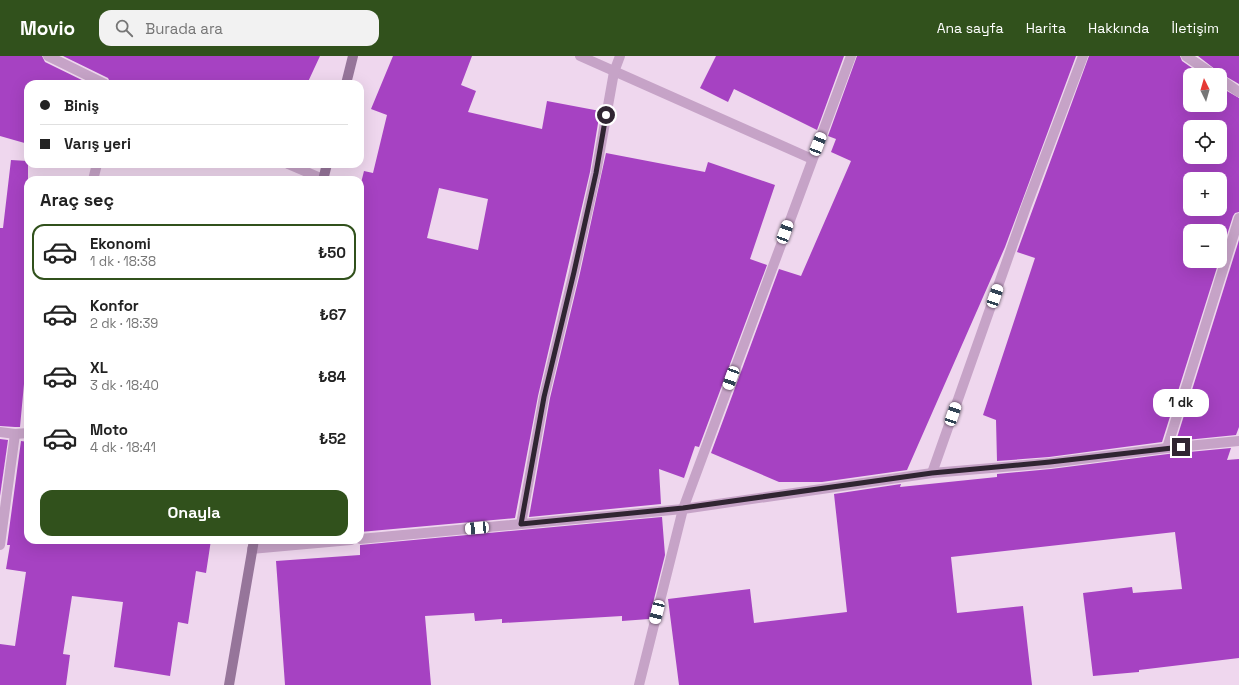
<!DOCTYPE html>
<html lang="tr">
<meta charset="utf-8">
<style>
body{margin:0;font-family:"Space Grotesk",sans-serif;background:#f2f2f2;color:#222;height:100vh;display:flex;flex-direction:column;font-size:15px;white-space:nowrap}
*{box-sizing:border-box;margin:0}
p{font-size:13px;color:#767676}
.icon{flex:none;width:22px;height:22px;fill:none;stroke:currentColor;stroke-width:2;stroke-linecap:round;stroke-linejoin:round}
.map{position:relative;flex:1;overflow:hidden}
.drawer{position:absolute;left:24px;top:120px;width:340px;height:368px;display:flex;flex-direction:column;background:#fff;border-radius:12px;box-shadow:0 4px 16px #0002}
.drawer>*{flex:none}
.guide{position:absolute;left:24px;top:24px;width:340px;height:88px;border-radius:12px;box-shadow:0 4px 16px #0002;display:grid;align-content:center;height:88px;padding:0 16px;background:#fff}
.needle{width:26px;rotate:355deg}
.buttons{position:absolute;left:1183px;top:12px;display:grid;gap:8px}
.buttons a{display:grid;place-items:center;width:44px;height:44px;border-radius:8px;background:#fff;box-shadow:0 4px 16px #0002;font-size:20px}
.end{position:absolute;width:18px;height:18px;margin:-9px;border:5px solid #302532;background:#fff;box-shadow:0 0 0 2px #fff}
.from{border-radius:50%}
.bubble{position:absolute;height:28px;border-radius:12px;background:#fff;box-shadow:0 4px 16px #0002;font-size:13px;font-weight:700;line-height:28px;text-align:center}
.car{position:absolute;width:12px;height:24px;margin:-12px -6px;border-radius:5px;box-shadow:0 0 3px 1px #0007;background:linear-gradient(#fff 24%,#345 0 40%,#fff 0 76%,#345 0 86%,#fff 0)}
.guide b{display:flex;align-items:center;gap:14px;height:38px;font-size:15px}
.guide b+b{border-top:1px solid #e0e0e0}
.guide i{width:10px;height:10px;background:#222}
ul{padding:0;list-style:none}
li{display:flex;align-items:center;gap:12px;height:56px;margin:0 8px 6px;padding:0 8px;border:2px solid transparent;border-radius:12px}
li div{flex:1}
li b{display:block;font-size:15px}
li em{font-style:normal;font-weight:700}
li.active{border-color:#31511c}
li>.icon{width:36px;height:36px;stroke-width:1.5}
h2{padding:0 16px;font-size:18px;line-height:48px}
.button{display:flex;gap:8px;margin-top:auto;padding:8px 16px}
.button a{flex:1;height:46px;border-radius:12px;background:#31511c;color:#fff;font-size:16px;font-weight:700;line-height:46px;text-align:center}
header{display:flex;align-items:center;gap:24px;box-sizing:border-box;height:56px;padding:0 20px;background:#31511c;color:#fff}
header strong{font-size:19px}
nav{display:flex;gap:22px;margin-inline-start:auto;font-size:14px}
.search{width:280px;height:36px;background:#f2f2f2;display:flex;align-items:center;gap:10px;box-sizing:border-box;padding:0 14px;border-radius:12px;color:#767676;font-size:15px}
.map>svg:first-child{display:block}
.building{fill:#a642c2;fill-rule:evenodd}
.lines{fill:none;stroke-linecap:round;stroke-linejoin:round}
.street{stroke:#c6a3c7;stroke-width:10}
.secondary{stroke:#96759a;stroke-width:10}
.route{stroke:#302532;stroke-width:5}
</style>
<header>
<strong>Movio</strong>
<div class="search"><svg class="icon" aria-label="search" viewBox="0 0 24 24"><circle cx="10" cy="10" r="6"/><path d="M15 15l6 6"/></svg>Burada ara</div>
<nav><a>Ana sayfa</a><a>Harita</a><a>Hakkında</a><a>İletişim</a></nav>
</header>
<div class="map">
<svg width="1239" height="629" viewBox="0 0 1239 629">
<rect width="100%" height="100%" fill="#efd7ee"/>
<g class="building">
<polygon points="0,0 42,0 45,6 90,28 28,28 28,88 0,80"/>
<polygon points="63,0 320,0 307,28 111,28 108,22"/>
<path d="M393,0H472L461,29L476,35L468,56L542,73L547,45L600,55L590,116L538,340L515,462L360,476V131L364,115L373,117L387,59L371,53ZM439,132L488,143L478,194L427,182Z"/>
<polygon points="716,0 844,0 817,74 734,33 728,46 700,32"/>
<polygon points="857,0 1076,0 1005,191 907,414 822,426 779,426 711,397 779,213 801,220 851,105 831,96 836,83 828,80"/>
<path d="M1089,0H1180L1182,5L1202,19H1190V49H1220V31L1239,42V156L1235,157L1233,160L1220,201V175H1190V205H1219L1162,386L1049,401L997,405L996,364L983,359L1035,202L1017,196ZM1190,71H1220V101H1190ZM1190,123H1220V153H1190Z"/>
<polygon points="1198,0 1239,0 1239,28 1220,17"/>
<polygon points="606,97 705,116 708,106 775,129 750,203 767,209 699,391 695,390 684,422 659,413 661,448 529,461 550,342 580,217"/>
<polygon points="11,104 28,105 28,328 24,328 20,371 15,371 0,370 0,172 3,172"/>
<polygon points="1239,184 1239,371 1236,379 1176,385"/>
<polygon points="0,383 8,384 0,440"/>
<polygon points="21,385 28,386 28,484 211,484 206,517 196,515 188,568 178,566 170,620 114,611 123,546 72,540 63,598 70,599 66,629 0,629 0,588 15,590 26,516 6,513 10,489 7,489"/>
<polygon points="1231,392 1227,404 1239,403 1239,602 1139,614 1139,616 1093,620 1083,537 1132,531 1133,537 1182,533 1175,476 951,501 957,557 1023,550 1032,629 679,629 668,543 750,533 754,567 847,556 834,438 901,428 900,431 997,421 997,418 1051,413 1168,398"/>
<polygon points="662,461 665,499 649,563 622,565 622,560 502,567 502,563 475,565 474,557 425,560 431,629 285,629 276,505 360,499 360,489"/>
</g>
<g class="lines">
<g class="street">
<polyline points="48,0 105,28"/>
<polyline points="580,0 812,103"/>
<polyline points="1186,0 1214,19"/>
<polyline points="1220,23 1239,36"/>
<polyline points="288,108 323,123"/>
<polyline points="93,124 97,108"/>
<polyline points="0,376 15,378 28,377"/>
<polyline points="1167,392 1239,162"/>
<polyline points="932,417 1026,151 1083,0"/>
<polyline points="521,468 544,341 574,216 596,117 614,16 620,0"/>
<polyline points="360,483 683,453 932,417 1050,407 1167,392 1239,385"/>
<polyline points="0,489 15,378"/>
<polyline points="252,493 351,484"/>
<polyline points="639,629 683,453 851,0"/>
</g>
<g class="secondary">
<polyline points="346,28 353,0"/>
<polyline points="323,124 327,108"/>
<polyline points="229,629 254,484"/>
</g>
</g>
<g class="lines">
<polyline class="route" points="606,59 596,117 574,216 544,341 521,468 683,452 932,417 1050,406 1181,391"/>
</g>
</svg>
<div class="buttons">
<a><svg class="needle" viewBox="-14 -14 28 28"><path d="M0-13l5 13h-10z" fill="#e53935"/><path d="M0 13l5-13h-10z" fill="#767676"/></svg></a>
<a><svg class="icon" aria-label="locate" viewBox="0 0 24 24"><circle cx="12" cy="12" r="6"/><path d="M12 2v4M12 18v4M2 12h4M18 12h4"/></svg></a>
<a>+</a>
<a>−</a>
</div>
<i class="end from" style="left:606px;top:59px"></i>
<i class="end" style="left:1181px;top:391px"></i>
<div class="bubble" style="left:1153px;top:333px;width:56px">1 dk</div>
<i class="car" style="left:818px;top:88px;rotate:21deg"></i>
<i class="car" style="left:785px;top:176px;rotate:20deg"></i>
<i class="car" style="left:995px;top:240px;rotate:19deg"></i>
<i class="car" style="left:731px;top:322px;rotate:200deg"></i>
<i class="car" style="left:953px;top:358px;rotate:19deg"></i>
<i class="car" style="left:477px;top:472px;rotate:265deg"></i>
<i class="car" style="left:657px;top:556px;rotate:194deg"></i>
<div class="guide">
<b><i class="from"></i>Biniş</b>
<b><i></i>Varış yeri</b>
</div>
<section class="drawer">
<h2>Araç seç</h2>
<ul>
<li class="active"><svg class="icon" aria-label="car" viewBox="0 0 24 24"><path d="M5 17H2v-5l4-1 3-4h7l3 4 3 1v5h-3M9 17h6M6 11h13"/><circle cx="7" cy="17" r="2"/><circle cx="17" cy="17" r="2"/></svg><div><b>Ekonomi</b><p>1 dk · 18:38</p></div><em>₺50</em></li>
<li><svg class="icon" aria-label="car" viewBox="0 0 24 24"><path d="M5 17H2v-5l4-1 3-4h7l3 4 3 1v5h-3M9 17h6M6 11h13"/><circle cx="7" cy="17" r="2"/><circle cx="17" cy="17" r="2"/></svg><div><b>Konfor</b><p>2 dk · 18:39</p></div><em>₺67</em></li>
<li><svg class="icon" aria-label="car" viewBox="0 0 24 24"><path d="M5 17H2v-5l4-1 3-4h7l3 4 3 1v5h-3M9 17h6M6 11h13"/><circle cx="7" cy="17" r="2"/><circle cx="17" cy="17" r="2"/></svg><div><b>XL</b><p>3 dk · 18:40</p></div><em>₺84</em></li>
<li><svg class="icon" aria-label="car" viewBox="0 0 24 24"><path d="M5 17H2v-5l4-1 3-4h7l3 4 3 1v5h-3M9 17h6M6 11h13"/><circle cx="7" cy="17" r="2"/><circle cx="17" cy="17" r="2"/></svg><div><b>Moto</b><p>4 dk · 18:41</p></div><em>₺52</em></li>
</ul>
<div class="button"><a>Onayla</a></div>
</section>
</div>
